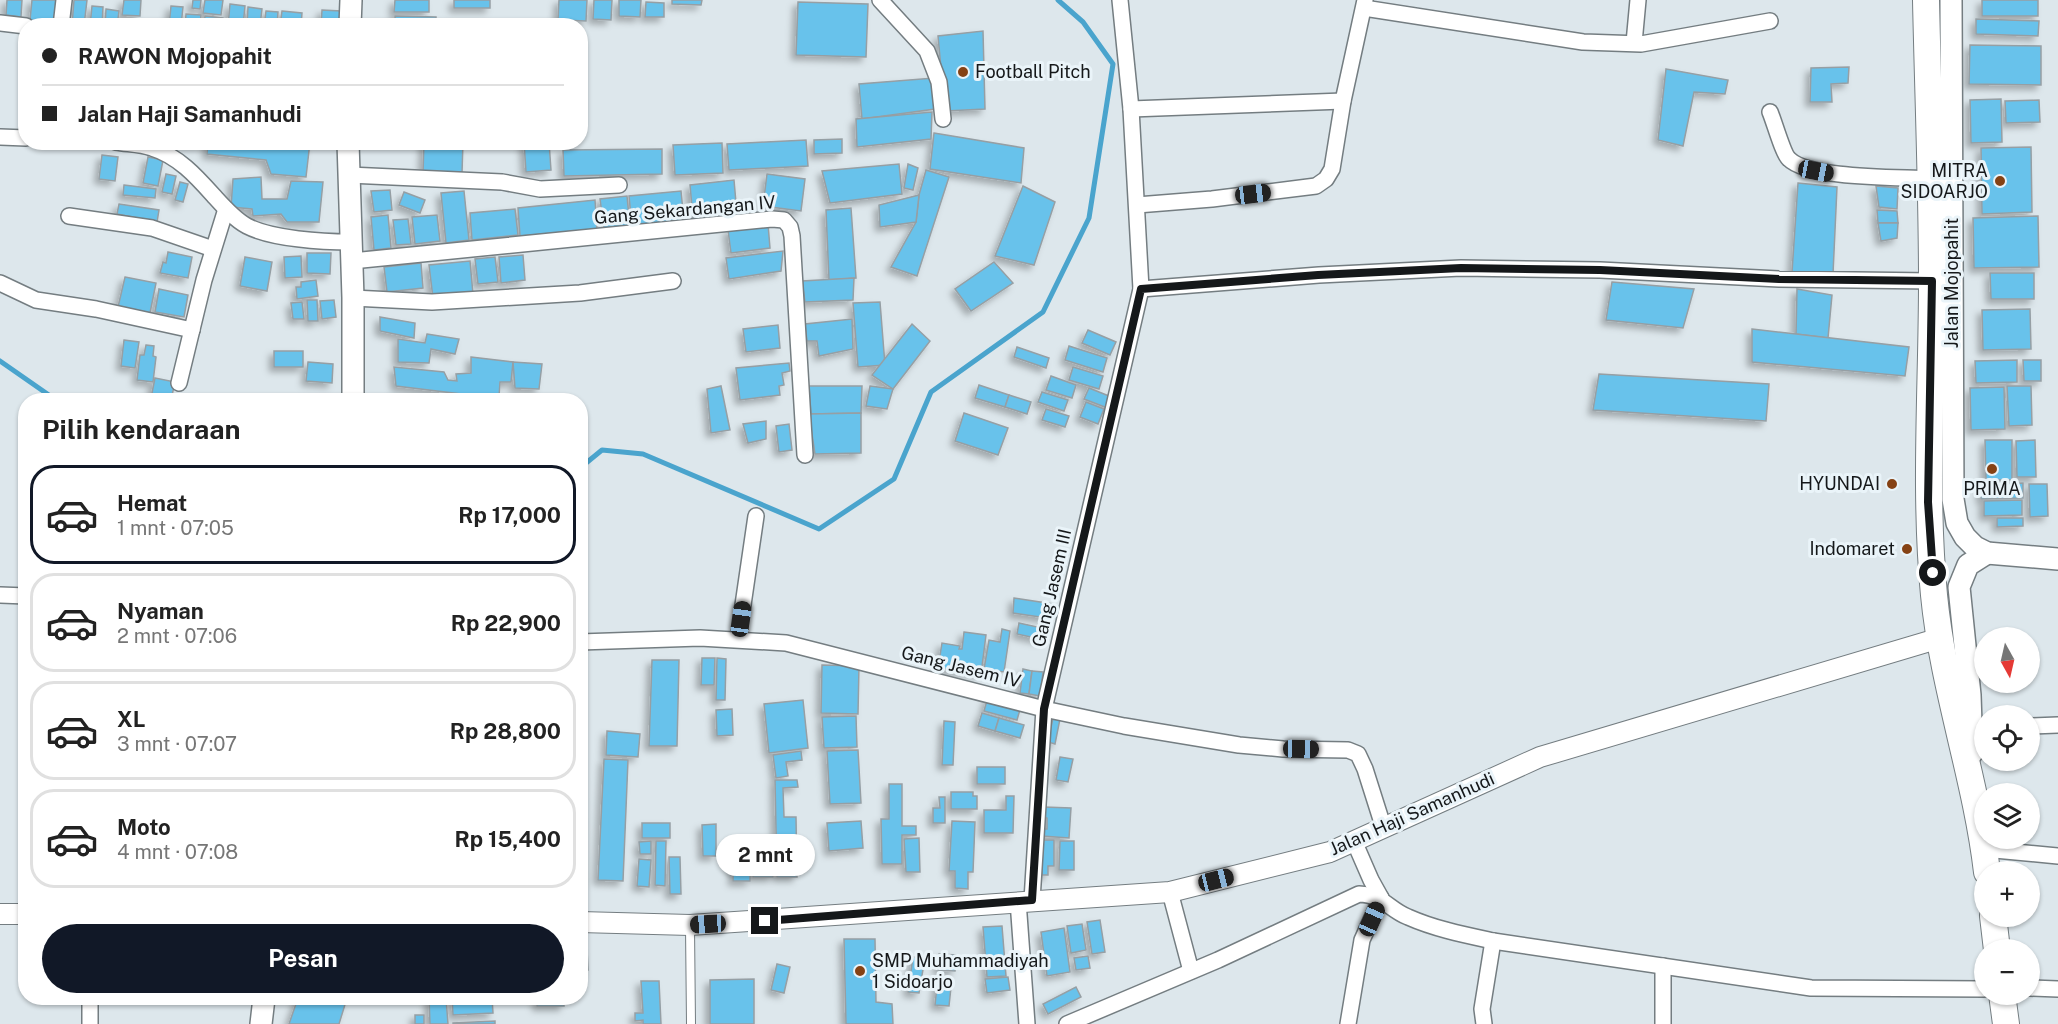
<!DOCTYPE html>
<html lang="id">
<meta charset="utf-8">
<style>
body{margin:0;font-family:"Public Sans",sans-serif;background:#f6f6f6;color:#222;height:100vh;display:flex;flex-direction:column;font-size:22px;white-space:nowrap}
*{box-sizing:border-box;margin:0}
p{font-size:20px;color:#767676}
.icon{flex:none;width:33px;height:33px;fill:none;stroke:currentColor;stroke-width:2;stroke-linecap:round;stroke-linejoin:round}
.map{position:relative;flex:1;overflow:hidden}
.sheet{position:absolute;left:18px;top:393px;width:570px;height:612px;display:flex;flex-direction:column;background:#fff;border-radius:24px;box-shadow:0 2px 4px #0004}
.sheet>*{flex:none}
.hud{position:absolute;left:18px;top:18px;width:570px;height:132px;border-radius:24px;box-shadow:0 2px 4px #0004;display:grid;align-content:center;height:132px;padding:0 24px;background:#fff}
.needle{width:39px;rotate:172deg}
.tools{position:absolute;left:1974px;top:627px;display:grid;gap:12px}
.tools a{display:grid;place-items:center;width:66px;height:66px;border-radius:50%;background:#fff;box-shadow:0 2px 4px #0004;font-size:30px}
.end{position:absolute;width:27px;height:27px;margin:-14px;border:8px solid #15181a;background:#fff;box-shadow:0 0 0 3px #fff}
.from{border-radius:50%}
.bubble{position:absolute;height:42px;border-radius:21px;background:#fff;box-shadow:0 2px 4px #0004;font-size:20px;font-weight:700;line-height:42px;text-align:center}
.car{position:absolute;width:18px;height:36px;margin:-18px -9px;border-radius:8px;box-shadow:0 0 4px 2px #0007;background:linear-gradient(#222 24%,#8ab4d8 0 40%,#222 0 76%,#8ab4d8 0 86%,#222 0)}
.hud b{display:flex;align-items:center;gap:21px;height:57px;font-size:22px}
.hud b+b{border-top:2px solid #e0e0e0}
.hud i{width:15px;height:15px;background:#222}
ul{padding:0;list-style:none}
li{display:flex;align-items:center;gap:18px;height:99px;margin:0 12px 9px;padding:0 12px;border:3px solid #e0e0e0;border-radius:24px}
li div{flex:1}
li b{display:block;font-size:22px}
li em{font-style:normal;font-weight:700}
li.on{border-color:#111827}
li>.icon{width:54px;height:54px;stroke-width:1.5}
h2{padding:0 24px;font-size:27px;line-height:72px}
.button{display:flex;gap:12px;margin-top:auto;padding:12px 24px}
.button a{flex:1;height:69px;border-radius:36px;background:#111827;color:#fff;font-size:24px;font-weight:700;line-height:69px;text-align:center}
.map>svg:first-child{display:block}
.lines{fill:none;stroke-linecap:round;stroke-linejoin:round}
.stream{stroke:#4aa4cd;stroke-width:5}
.building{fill:#68c2eb;stroke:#969fa4;stroke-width:1.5;filter:url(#shadow)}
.service-casing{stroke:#747d81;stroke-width:10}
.minor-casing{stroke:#747d81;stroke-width:18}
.tertiary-casing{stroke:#747d81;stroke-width:22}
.secondary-casing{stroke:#747d81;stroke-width:24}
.trunk-casing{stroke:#747d81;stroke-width:28}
.service{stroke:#fff;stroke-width:8}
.minor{stroke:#fff;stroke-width:15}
.tertiary{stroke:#fff;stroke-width:20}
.secondary{stroke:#fff;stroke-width:21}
.trunk{stroke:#fff;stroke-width:26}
.route{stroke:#15181a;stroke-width:8}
.poi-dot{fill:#854214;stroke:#eaf4f9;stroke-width:2}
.labels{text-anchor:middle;stroke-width:6;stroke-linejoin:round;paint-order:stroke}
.poi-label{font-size:18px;fill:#15181a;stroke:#eaf4f9;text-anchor:end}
.street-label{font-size:18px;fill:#15181a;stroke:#eaf4f9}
</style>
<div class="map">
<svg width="2058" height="1024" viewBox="0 0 2058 1024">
<defs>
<filter id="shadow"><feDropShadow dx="-4.5" dy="4.5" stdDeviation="3" flood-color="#0004"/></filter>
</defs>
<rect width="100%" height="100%" fill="#dde7ec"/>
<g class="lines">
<g class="stream">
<polyline points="0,361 56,400"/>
<polyline points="580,468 602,450 643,454 819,529 894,479 931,392 1043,312 1089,218 1113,64 1083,22 1058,0"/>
</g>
</g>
<g class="building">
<polygon points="7,0 22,0 21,17 6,15"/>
<polygon points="32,0 60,0 58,23 30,20"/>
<polygon points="74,0 87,0 84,26 72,25"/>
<polygon points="124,0 141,0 140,16 122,15"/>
<polygon points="193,0 201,0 200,9 192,8"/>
<polygon points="205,0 223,0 221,15 203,13"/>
<polygon points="395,0 429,0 429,12 394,12"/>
<rect x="454" y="0" width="36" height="8"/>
<polygon points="559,0 587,0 586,21 558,20"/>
<polygon points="594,0 612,0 611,20 593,19"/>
<polygon points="619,0 641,0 640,17 619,16"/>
<polygon points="672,0 702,0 701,5 672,4"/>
<rect x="1982" y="0" width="56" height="16"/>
<polygon points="646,2 664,3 664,17 645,17"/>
<polygon points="798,2 868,4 866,57 796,55"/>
<polygon points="230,4 245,6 243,26 228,26"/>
<polygon points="92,6 103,7 102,26 90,26"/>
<polygon points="171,6 183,7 181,26 169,26"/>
<polygon points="248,7 262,9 260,26 247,26"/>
<polygon points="106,9 119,11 117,26 105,26"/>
<polygon points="322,10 341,11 340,26 321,26"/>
<polygon points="266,11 278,12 277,26 264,26"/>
<polygon points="282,11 302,13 301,26 280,26"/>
<polygon points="186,14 201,15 200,26 185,26"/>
<polygon points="205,16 223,18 222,26 204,26"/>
<polygon points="395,16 436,17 436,26 395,26"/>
<polygon points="124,19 165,23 164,26 124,26"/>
<polygon points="1976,19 2039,21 2038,36 1976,34"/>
<polygon points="983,31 985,109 945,111 938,36"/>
<polygon points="1970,45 2041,46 2041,85 1969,84"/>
<polygon points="1849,67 1848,83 1831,84 1832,102 1810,102 1811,68"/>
<polygon points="1666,69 1728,80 1725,94 1694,92 1683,146 1658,140"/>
<polygon points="934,78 935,109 862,119 859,84"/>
<polygon points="2001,99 2002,142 1971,143 1970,100"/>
<polygon points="2039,100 2040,122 2006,123 2005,101"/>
<polygon points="932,112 931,139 857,147 856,119"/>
<polygon points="934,133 1024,148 1021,183 930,169"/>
<polygon points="842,139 842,153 814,154 814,140"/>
<polygon points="806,140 808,166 729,170 727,144"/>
<polygon points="208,142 310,142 306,177 271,174 266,160 207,154"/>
<polygon points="424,142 463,142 462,173 423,172"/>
<polygon points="524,142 549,142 551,170 526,172"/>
<polygon points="722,143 723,173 675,175 673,145"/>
<polygon points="2031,147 2032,212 1982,214 1981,148"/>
<polygon points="662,149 662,174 564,176 563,150"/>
<polygon points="102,155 118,157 115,181 99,179"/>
<polygon points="148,157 163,160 158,186 143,183"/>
<polygon points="899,164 902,194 830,203 822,171"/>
<polygon points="908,164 918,168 913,190 904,188"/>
<polygon points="926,170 949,177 917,276 891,267 916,222 919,195"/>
<polygon points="166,174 176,176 172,194 162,192"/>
<polygon points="767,174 805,179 801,211 763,206"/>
<polygon points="261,177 262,199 287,199 291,181 323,182 319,222 287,222 281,214 253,216 252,209 231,207 233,179"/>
<polygon points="734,180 737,214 693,218 690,185"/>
<polygon points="180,182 188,184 183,202 175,200"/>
<polygon points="1798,183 1837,187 1833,274 1792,272"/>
<polygon points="124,185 156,189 155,198 123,195"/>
<polygon points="1023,186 1055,202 1034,265 995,256"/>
<polygon points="1876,186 1898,188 1897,209 1879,207"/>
<polygon points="390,190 392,210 374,212 371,191"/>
<polygon points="464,191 469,240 446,243 441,193"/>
<polygon points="681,191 684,221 632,227 629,196"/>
<polygon points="404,192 425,200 420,213 399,205"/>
<polygon points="919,195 916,222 880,227 879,205"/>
<polygon points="627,196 630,227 604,229 600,199"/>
<polygon points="595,200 597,229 520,236 518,208"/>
<polygon points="119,204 159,210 157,222 117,214"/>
<polygon points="851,208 856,278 829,280 826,210"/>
<polygon points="515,209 518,235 472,240 470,213"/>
<polygon points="1877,210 1897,211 1898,223 1878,223"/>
<polygon points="388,215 391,248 374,250 371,217"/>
<polygon points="437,215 440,241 415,244 412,217"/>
<polygon points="2038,216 2039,267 1974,268 1973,218"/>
<polygon points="408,219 411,244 396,245 393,220"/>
<polygon points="1878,223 1898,223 1897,238 1881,241"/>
<polygon points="768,224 770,248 731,253 728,230"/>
<polygon points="783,251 781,271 729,279 726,258"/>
<polygon points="168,252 192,257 188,278 160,273 163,262 166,263"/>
<polygon points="307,253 331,253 330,274 307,273"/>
<polygon points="523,255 525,280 501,283 499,257"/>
<polygon points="301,256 302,277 285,278 284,257"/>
<polygon points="245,257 272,262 267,291 240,286"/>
<polygon points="495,257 498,282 478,284 475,259"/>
<polygon points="470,261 473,294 433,298 429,265"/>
<polygon points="994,262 1013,283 971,311 955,289"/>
<polygon points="421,263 423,288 387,292 384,267"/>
<polygon points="1990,273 2034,273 2034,299 1991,299"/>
<polygon points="125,277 156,283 150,313 118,307"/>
<polygon points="854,278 853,300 805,302 802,281"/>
<polygon points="316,280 318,296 297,299 296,287 301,287 301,282"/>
<polygon points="1612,282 1694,289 1683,328 1606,320"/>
<polygon points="159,289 188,295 184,317 155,312"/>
<polygon points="1797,289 1832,295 1828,338 1796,334"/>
<polygon points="307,300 317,300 318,321 308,321"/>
<polygon points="334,300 336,317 322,319 320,301"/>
<polygon points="302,302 304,319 293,319 291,303"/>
<polygon points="880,302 885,365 858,367 853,303"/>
<polygon points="2030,309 2031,349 1983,350 1982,310"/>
<polygon points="380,317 415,323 414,338 380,331"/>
<polygon points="852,319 853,349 819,356 817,341 807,341 805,324"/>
<polygon points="912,324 930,341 893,389 872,375"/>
<polygon points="778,325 780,348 746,352 743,329"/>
<polygon points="1752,329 1909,347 1905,376 1752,362"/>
<polygon points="1088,330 1116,342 1110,355 1082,343"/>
<polygon points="427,334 459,339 455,354 431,349 429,363 398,362 398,339 425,343"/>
<polygon points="124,340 139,342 135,368 121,366"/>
<polygon points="146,345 154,346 153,356 156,357 153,382 137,380 140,355 144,355"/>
<polygon points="1069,346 1107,358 1103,372 1065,360"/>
<polygon points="1017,347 1049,358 1046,368 1014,357"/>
<rect x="274" y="351" width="29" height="16"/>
<polygon points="471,357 513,362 511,382 500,382 499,397 470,395 396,386 394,367 444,372 448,380 457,381 456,374 471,373"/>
<polygon points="2017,360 2017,382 1976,383 1975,361"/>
<polygon points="2023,360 2041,360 2041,381 2024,381"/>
<polygon points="308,362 333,364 332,383 306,381"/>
<polygon points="513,362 542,364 539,389 515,388"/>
<polygon points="789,363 790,371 782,373 784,385 779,386 780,395 740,400 736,368"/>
<polygon points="1073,367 1103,376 1099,389 1069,380"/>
<polygon points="1599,374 1769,384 1766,421 1593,410"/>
<polygon points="1051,376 1076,385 1072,398 1046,390"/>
<polygon points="155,378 175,382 171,400 151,398"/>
<polygon points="979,385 1009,395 1005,407 975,398"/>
<polygon points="721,386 730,430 711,433 707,389"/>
<polygon points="809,386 862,386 861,413 811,414"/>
<polygon points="870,386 893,389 887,409 866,406"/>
<polygon points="2007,386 2031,386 2032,425 2009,426"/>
<polygon points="2004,387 2005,429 1971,430 1970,388"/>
<polygon points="1089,388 1114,398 1110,409 1084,399"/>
<polygon points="1042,392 1068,400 1064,411 1038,402"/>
<polygon points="1009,395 1031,402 1027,414 1005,407"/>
<polygon points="1086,402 1104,409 1098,424 1080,417"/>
<polygon points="1046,409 1069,416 1065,427 1042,420"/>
<polygon points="861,413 861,453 815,454 809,414"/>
<polygon points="964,413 1008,428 998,455 955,441"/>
<polygon points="766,421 766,439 748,443 743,424"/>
<polygon points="789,424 792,450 779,452 776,426"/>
<polygon points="1985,440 2012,440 2012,480 1986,480"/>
<polygon points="2035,440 2036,477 2017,477 2016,441"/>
<polygon points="2023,483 2023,498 1981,499 1981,484"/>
<polygon points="2029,484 2047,484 2048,516 2030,517"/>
<polygon points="2022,500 2022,515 1984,516 1984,501"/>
<polygon points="1997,518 2023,518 2023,526 1997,527"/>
<polygon points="1014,598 1053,604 1053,610 1048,609 1047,618 1013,613"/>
<polygon points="1019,623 1042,628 1040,639 1017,634"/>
<polygon points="1002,629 1010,631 1004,672 984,669 989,640 1000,642"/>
<polygon points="964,632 986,635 981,674 938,668 942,643 960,646 959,649 962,649"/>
<polygon points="702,658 715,658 714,685 701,685"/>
<polygon points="717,658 726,659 725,700 716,700"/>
<polygon points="652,660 679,660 677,746 649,746"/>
<polygon points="822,665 859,666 858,714 821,713"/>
<polygon points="1023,669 1032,671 1029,694 1020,693"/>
<polygon points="1032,671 1043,672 1040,696 1029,694"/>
<polygon points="988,697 1021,706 1017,720 984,711"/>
<polygon points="803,700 808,748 769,753 764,704"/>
<polygon points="732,709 733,735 717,736 716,710"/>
<polygon points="982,713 999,718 995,731 978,726"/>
<polygon points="856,716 857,747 824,748 822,717"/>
<polygon points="999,718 1024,725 1020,738 995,731"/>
<polygon points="1053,718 1060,719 1055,744 1048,742"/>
<polygon points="944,721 955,722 953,765 942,765"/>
<polygon points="607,731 640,734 638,757 606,755"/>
<polygon points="858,750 861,803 830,804 827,751"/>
<polygon points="801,751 802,760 786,762 788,776 776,778 773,755"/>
<polygon points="1060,757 1073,759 1068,782 1056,780"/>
<polygon points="604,759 628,760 623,881 598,880"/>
<rect x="977" y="767" width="28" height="17"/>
<polygon points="775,780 797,780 798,787 783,788 784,817 796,817 797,877 777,877"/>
<polygon points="889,784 902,784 902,826 916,826 916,835 902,835 902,864 882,864 881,819 889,819"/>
<polygon points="951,792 973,792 973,796 977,796 977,809 951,809"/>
<polygon points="1006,796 1014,796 1013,833 984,833 984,810 1006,810"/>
<polygon points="939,797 945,797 945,823 933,823 933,808 940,808"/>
<polygon points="1044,807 1071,808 1069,838 1042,836 1042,829 1047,829 1047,818 1043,817"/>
<polygon points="861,821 863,848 829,851 827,823"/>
<polygon points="952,821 975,822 973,872 968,872 968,889 955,888 955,871 949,871"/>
<rect x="642" y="823" width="28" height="15"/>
<polygon points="716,824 716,856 703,856 702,825"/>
<polygon points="754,837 773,837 773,877 753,877"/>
<polygon points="733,838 751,838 750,881 733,881"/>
<polygon points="919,838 920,872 906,872 904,839"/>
<polygon points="1042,840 1054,840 1054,866 1048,866 1048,875 1042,875"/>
<polygon points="651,841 651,854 640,854 639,842"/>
<polygon points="656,841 666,841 665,886 655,885"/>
<polygon points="1060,841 1074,841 1074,870 1059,870"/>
<polygon points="669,857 680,857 681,894 670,894"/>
<polygon points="639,859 651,860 649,887 637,886"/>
<polygon points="1100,920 1105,952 1092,954 1087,922"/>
<polygon points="1082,924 1086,950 1071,953 1067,926"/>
<polygon points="1002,926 1006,976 987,977 983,927"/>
<polygon points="1064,928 1070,972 1047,976 1041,932"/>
<polygon points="844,939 875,939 876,1002 892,1004 893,1024 846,1024"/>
<polygon points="587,949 588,970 580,970 580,950"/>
<polygon points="939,954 956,955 955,971 938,970"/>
<polygon points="1088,956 1090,968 1076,970 1074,958"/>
<polygon points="913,957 925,958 919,993 908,992"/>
<polygon points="777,964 790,967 784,993 771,990"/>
<polygon points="938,977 952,978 949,1006 935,1005"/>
<polygon points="1008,977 1010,990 987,993 985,979"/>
<polygon points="754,979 754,1024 710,1024 710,980"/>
<polygon points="641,981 659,981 661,1024 643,1024 643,1020 635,1021 635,1013 643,1013"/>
<polygon points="1076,987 1081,997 1048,1014 1043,1004"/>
<polygon points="298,998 347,998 339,1024 289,1024"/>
<polygon points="429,998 446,998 448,1024 430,1024"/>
<polygon points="452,998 492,998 493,1013 453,1015"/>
<rect x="537" y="998" width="27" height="8"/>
<rect x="415" y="1015" width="9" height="9"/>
<polygon points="495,1021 495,1024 453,1024 453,1023"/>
</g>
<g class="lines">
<g class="service-casing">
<polyline id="service" points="690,927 691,1024"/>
</g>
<g class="minor-casing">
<g id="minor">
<polyline points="880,0 927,51 939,82 943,119"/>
<polyline points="1364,8 1583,42 1641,44 1770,21"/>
<polyline points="0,23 26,26"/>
<polyline points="61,26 64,0"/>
<polyline points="1634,43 1638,0"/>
<polyline points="1131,109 1343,101"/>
<path d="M1770,112C1774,121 1783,154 1789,159C1809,179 1900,177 1930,179"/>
<polyline points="0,137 26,138"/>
<path d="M116,142C128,144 141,144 152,148C178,156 196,176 213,195C223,206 234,219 247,226C272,239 323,242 351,242"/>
<polyline points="349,175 502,182 540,189 619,185"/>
<polyline points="1137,205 1212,199 1316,186 1326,179 1332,169 1343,101 1365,0"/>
<polyline points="69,216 152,228 213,249"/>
<polyline points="352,261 772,219 784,220 790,227 792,236 805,455"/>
<polyline points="0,283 36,300 96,309 192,330"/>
<polyline points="1141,289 1319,275 1461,268 1600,270 1779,279 1932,281"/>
<polyline points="353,298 432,302 580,293 673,281"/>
<polyline points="179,383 204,280 226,209"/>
<polyline points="0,595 26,596"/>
<polyline points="738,639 756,516"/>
<polyline points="580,642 700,638 786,643 1044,709 1124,726 1239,745 1283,749 1348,750 1358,754 1365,769 1384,829"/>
<polyline points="2030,726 2058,725"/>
<polyline points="1354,841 1371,880 1381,898"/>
<polyline points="1984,849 2058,856"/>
<polyline points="1170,892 1191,971"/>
<polyline points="1032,900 1044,709 1141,289 1131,109 1120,0"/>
<polyline points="1018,901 1027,1024"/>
<polyline points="2030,988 2058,989"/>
<polyline points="90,1024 90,998"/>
<path d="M1067,1024L1218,960L1359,894C1384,895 1388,909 1408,917C1435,929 1465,935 1493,941L1811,988L1984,989"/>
<polyline points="1348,1024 1362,940 1381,898"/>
<polyline points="1484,1024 1482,1009 1493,941"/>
<polyline points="1663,1024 1663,966"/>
</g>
</g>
<g class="tertiary-casing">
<g id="tertiary">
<polyline points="0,914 26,914"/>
<polyline points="580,922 690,925 1170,892 1330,852 1540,757 1940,638"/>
</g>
</g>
<g class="secondary-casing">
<g id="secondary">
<polyline points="1951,0 1953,499 1957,523 1965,537 1975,547 1987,553 2058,559"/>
<polyline points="350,26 351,0"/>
<polyline points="348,142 353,298 353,400"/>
<polyline points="1972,753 1970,695 1959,587 1968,565 1987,553"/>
<polyline points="261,1024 264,998"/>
</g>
</g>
<g class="trunk-casing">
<g id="trunk">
<path d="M1926,0C1928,94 1932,188 1932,282C1932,386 1924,491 1934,595C1943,689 1976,778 1987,872"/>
<polyline points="1993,916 1997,950"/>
<polyline points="2002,994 2006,1024"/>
</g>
</g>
<use href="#service" class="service"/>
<use href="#minor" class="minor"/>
<use href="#tertiary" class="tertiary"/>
<use href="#secondary" class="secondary"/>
<use href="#trunk" class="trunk"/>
</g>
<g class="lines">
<polyline class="route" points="765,921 1032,900 1044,709 1141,289 1318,275 1461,268 1600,270 1779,279 1932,281 1928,502 1933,573"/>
</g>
<g class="poi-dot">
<circle cx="963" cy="72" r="6"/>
<circle cx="2000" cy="181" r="6"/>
<circle cx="1992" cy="469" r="6"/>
<circle cx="1892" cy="484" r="6"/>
<circle cx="1907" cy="549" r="6"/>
<circle cx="860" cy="971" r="6"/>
</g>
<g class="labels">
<g class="poi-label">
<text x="975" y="78" text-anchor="start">Football Pitch</text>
<text x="1988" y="177">MITRA<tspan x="1988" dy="21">SIDOARJO</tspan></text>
<text x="1880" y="490">HYUNDAI</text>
<text x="1992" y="495" text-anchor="middle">PRIMA</text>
<text x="1895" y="555">Indomaret</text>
<text x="872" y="967" text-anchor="start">SMP Muhammadiyah<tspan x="872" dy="21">1 Sidoarjo</tspan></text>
</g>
<g class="street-label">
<text transform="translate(685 210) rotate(-5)" y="6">Gang Sekardangan IV</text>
<text transform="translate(1952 283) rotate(-90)" y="6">Jalan Mojopahit</text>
<text transform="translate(1052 588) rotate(-77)" y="6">Gang Jasem III</text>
<text transform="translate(961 667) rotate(14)" y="6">Gang Jasem IV</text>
<text transform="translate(1412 814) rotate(-24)" y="6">Jalan Haji Samanhudi</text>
</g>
</g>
</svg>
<div class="tools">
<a><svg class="needle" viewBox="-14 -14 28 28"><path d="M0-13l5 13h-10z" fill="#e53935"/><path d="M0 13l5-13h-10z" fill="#767676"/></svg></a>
<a><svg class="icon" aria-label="locate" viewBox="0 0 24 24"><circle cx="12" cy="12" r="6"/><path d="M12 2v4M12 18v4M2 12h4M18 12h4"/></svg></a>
<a><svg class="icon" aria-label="layers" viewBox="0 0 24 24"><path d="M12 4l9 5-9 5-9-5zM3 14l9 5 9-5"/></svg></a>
<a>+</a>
<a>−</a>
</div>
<i class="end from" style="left:1933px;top:573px"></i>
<i class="end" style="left:765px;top:921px"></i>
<div class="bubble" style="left:716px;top:834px;width:99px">2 mnt</div>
<i class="car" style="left:1816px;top:171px;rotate:101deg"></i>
<i class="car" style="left:1253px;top:194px;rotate:83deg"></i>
<i class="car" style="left:741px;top:619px;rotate:8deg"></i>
<i class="car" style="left:1301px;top:749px;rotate:91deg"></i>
<i class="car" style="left:1216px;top:880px;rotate:76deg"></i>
<i class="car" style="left:1372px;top:919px;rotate:24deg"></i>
<i class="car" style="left:708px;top:924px;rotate:267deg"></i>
<div class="hud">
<b><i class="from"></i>RAWON Mojopahit</b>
<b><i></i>Jalan Haji Samanhudi</b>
</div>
<section class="sheet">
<h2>Pilih kendaraan</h2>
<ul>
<li class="on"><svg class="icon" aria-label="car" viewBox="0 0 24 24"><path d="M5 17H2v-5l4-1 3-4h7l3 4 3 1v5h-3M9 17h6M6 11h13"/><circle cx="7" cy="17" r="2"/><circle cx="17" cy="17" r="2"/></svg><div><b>Hemat</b><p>1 mnt · 07:05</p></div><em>Rp 17,000</em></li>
<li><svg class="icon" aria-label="car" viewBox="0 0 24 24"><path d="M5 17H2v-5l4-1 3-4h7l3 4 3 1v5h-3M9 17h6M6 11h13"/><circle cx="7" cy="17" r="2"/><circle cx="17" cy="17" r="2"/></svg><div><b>Nyaman</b><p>2 mnt · 07:06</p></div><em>Rp 22,900</em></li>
<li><svg class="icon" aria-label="car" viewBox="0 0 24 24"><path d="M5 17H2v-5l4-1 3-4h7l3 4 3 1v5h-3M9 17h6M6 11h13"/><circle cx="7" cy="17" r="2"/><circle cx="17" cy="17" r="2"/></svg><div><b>XL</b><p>3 mnt · 07:07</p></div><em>Rp 28,800</em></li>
<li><svg class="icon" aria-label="car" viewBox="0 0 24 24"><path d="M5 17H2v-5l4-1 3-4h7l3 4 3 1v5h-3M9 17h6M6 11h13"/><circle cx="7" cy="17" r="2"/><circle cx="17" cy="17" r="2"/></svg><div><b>Moto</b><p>4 mnt · 07:08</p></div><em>Rp 15,400</em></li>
</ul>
<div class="button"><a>Pesan</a></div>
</section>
</div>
